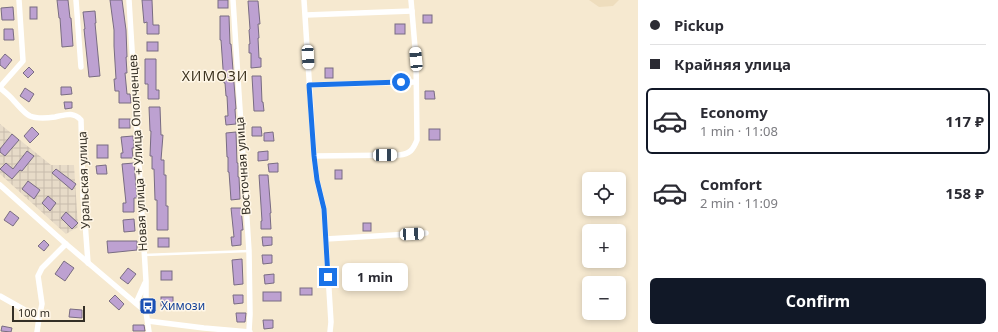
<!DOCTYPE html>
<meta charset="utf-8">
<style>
body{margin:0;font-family:"Noto Sans",sans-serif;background:#f2f2f3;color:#2b2b33;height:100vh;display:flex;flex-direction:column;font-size:15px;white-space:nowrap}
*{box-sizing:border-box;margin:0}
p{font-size:13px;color:#7c7c81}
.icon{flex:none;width:22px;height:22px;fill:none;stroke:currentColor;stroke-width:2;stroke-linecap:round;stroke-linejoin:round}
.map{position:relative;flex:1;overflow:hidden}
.sheet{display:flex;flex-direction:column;background:#fff;width:360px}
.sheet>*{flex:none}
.top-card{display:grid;align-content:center;height:88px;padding:0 12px;background:#fff}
.fabs{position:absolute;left:582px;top:172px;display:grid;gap:8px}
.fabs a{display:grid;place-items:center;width:44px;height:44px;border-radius:6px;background:#fff;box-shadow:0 2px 6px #0003;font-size:20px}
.scale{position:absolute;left:12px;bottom:10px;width:73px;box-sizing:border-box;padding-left:4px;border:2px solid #332e25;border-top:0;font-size:11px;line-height:14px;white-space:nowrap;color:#332e25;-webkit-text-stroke:3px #fff7e8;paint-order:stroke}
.end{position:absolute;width:18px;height:18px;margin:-9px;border:5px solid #1a73e8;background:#fff;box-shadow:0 0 0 2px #fff}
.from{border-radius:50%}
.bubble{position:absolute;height:28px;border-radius:6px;background:#fff;box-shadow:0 2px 6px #0003;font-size:13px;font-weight:700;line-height:28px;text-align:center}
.car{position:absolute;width:12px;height:24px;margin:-12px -6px;border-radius:5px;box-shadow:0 0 3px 1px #0007;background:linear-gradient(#fff 24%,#345 0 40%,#fff 0 76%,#345 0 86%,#fff 0)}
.top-card b{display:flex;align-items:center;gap:14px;height:38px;font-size:15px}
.top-card b+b{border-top:1px solid #e1e1e2}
.top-card i{width:10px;height:10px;background:#2b2b33}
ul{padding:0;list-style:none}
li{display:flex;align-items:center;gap:12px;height:66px;margin:0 8px 6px;padding:0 4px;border:2px solid transparent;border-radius:6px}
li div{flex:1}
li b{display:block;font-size:15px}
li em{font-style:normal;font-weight:700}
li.on{border-color:#111827}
li>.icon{width:36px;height:36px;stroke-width:1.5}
.primary-button{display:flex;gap:8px;margin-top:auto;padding:8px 12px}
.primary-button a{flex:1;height:46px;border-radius:6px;background:#111827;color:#fff;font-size:16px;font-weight:700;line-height:46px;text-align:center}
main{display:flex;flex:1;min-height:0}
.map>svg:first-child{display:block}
.industrial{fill:url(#industrial-grid)}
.built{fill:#eeddbd}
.building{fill:#bda1d1;stroke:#796c82}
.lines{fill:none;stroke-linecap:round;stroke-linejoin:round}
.lane{stroke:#fff;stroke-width:2.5}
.street{stroke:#fff;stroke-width:5.5}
.route{stroke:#1a73e8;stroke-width:5}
.labels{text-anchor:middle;stroke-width:3;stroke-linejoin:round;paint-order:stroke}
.street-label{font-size:12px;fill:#332e25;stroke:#fff7e8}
.transit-label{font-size:12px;fill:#164399;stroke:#fff7e8;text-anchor:start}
.quarter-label{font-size:14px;letter-spacing:1px;fill:#3c321e;stroke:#fff7e8}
</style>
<main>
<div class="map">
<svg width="638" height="332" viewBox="0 0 638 332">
<defs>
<pattern id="industrial-grid" width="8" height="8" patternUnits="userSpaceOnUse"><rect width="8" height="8" fill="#e7dbc8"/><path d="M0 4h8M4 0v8" fill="none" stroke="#c7bcac"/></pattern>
</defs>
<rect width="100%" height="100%" fill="#f6e9d0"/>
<polygon class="industrial" points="0,124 51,165 74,165 78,227 66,234 0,174"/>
<polygon class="built" points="589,0 619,0 613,6 599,7"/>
<g class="building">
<polygon points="57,0 68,0 70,18 71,18 73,46 62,47 60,18 59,18"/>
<polygon points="110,0 122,0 126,30 127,57 126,57 127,73 125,73 127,94 130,94 131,103 119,103 119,91 115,91 114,79 116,79 114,46 114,30"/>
<polygon points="142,0 152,0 153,25 159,25 159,34 147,34 147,22 144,23"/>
<rect x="218" y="0" width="10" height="8"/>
<polygon points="248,1 258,1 260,24 258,24 259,38 258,38 259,58 261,58 261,67 251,68 251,53 249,53 249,44 250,44 249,30 250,29"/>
<polygon points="13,7 14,20 2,20 1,8"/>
<rect x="30" y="7" width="7" height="12"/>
<polygon points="95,11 96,23 95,23 100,76 89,77 84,29 85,29 83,12"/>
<rect x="423" y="15" width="9" height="8"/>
<polygon points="220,16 229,16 230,44 231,44 236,109 235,109 236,124 226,125 225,116 228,116 227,96 226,96 225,83 224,83 221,40 220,40"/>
<rect x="395" y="24" width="10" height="10"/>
<polygon points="4,29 13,29 14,40 4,40"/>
<rect x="147" y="42" width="11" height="9"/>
<polygon points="5,54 12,60 5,69 0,65 0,60"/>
<polygon points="145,59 156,59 156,90 159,90 159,99 148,99 148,84 145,84"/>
<polygon points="29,67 34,72 28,78 23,73"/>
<rect x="325" y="68" width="8" height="10"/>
<polygon points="252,76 261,76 262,102 263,102 264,111 254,111"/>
<polygon points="61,87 71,87 72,94 61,95"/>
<polygon points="25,88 34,94 29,102 20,96"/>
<polygon points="425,91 434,91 435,99 425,99"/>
<polygon points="64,102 72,102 72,108 65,109"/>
<polygon points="149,107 160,107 161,135 163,135 161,160 164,160 164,175 166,175 166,206 168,206 168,230 157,230 157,200 155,200 154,169 152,169 152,156 150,156 151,131 150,131"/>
<rect x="119" y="119" width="11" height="9"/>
<polygon points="32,127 39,134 30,143 24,136"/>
<polygon points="252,127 261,127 262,136 252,136"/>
<rect x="429" y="129" width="11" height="11"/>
<polygon points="236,132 237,163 238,163 238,177 239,177 240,199 231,200 229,172 228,172 228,157 227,157 226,133"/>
<polygon points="273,132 274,141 264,141 264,133"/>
<polygon points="12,134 19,140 5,156 0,152 0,149"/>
<polygon points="133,136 134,148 132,148 133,158 121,158 121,153 123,153 121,137"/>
<rect x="97" y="145" width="11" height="13"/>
<polygon points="27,151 34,156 22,171 20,170 12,179 0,169 6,163 13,169"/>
<polygon points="268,151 268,160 258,161 258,152"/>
<polygon points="134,163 137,198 134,198 134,212 123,212 123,203 126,203 122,164"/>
<polygon points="278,163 278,172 269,172 268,164"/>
<polygon points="106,165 107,174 97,174 96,166"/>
<polygon points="56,169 76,184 72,190 52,173"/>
<rect x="335" y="170" width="7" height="9"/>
<polygon points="259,175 268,175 271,213 270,213 271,229 261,229 261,221 262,221"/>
<polygon points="28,181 40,190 34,199 22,189"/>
<polygon points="48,196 56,203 50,211 42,203"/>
<polygon points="231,208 241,208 243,230 241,230 241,245 232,246 231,237 234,237"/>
<polygon points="10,211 19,218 13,226 4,220"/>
<polygon points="66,212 78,223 72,229 61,218"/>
<polygon points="134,219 135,231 124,232 123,220"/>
<rect x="363" y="223" width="8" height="8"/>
<polygon points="262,237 272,237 272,245 263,246"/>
<rect x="158" y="238" width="11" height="9"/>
<polygon points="44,240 49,245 44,251 38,246"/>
<polygon points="107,241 137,241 137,250 108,253"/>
<polygon points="262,255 272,255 272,263 263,264"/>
<polygon points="242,259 243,284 234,285 232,260"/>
<polygon points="64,261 74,268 65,281 55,274"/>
<polygon points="128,268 136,274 128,284 120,278"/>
<rect x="161" y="271" width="11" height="9"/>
<polygon points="274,274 274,283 265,284 264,275"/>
<rect x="300" y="288" width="12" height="7"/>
<rect x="263" y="292" width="18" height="9"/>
<polygon points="115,295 124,304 119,310 109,301"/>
<polygon points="233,295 243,295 243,303 234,304"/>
<rect x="161" y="297" width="12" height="9"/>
<polygon points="70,309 82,310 82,318 69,317"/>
<polygon points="236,313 246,313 245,322 237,322"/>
<polygon points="263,320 273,320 273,328 264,329"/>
<polygon points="133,325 144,325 145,331 133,331"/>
<polygon points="2,326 12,328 11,332 1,331"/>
</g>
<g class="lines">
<polyline class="lane" points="144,255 249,251"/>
<g class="street">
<polyline points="76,0 81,67"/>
<polyline points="129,0 146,281 146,312 149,332"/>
<polyline points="233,0 249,251 250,314 249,331"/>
<polyline points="304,0 314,156 317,180 324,209 331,322 330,332"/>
<polyline points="306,15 412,11"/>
<polyline points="309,85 416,82"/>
<polyline points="0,87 23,61 19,0"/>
<path d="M0,88C5,92 10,96 14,101C19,106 24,113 30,116C37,119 48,118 55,117C65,115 73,111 81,120L83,195L88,263"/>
<path d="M314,156L399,155C410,154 413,150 417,140L416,59L411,0"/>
<polyline points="0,185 66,244 146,312"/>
<polyline points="326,239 426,233"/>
<polyline points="0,296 39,318"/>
<polyline points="136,303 145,283"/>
<polyline points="148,321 204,328 250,332"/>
<polyline points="37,332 39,318 42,304 38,276 42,268 66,244"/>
</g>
</g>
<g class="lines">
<polyline class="route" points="328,277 324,209 317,180 314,156 309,85 401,82"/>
</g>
<defs>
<g id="bus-square" transform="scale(0.9)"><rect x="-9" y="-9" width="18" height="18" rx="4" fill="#1a4fb4" stroke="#fff7e8"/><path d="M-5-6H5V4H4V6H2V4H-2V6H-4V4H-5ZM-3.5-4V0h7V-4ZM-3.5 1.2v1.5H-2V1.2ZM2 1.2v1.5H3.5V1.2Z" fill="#fff"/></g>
</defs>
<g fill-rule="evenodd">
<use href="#bus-square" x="148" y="306"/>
</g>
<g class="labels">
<g class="street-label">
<text transform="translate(138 153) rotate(-93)" y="4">Новая улица + Улица Ополченцев</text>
<text transform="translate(243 166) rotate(-94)" y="4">Восточная улица</text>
<text transform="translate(84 180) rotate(-92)" y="4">Уральская улица</text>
</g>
<g class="transit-label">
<text x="161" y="310">Химози</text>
</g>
<g class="quarter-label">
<text x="215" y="81">ХИМОЗИ</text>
</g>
</g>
</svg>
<div class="fabs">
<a><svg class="icon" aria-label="locate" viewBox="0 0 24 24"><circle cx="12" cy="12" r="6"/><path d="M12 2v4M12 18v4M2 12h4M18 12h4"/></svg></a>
<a>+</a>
<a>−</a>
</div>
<div class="scale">100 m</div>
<i class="end from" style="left:401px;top:82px"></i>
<i class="end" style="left:328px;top:277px"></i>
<div class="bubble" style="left:342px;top:263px;width:66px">1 min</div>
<i class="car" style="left:308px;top:57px;rotate:177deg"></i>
<i class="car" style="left:416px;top:59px;rotate:355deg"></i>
<i class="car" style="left:385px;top:155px;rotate:89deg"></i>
<i class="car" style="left:412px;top:234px;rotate:87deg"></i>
</div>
<section class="sheet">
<div class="top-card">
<b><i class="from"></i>Pickup</b>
<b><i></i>Крайняя улица</b>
</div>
<ul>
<li class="on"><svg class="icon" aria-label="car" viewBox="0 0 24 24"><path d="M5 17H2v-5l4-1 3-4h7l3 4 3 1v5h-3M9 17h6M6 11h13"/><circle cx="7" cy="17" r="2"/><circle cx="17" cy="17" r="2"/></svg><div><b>Economy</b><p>1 min · 11:08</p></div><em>117 ₽</em></li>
<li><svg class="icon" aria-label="car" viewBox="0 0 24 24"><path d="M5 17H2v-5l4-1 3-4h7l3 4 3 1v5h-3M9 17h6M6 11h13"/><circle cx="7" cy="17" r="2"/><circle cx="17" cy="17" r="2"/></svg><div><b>Comfort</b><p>2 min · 11:09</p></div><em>158 ₽</em></li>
</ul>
<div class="primary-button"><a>Confirm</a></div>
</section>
</main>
